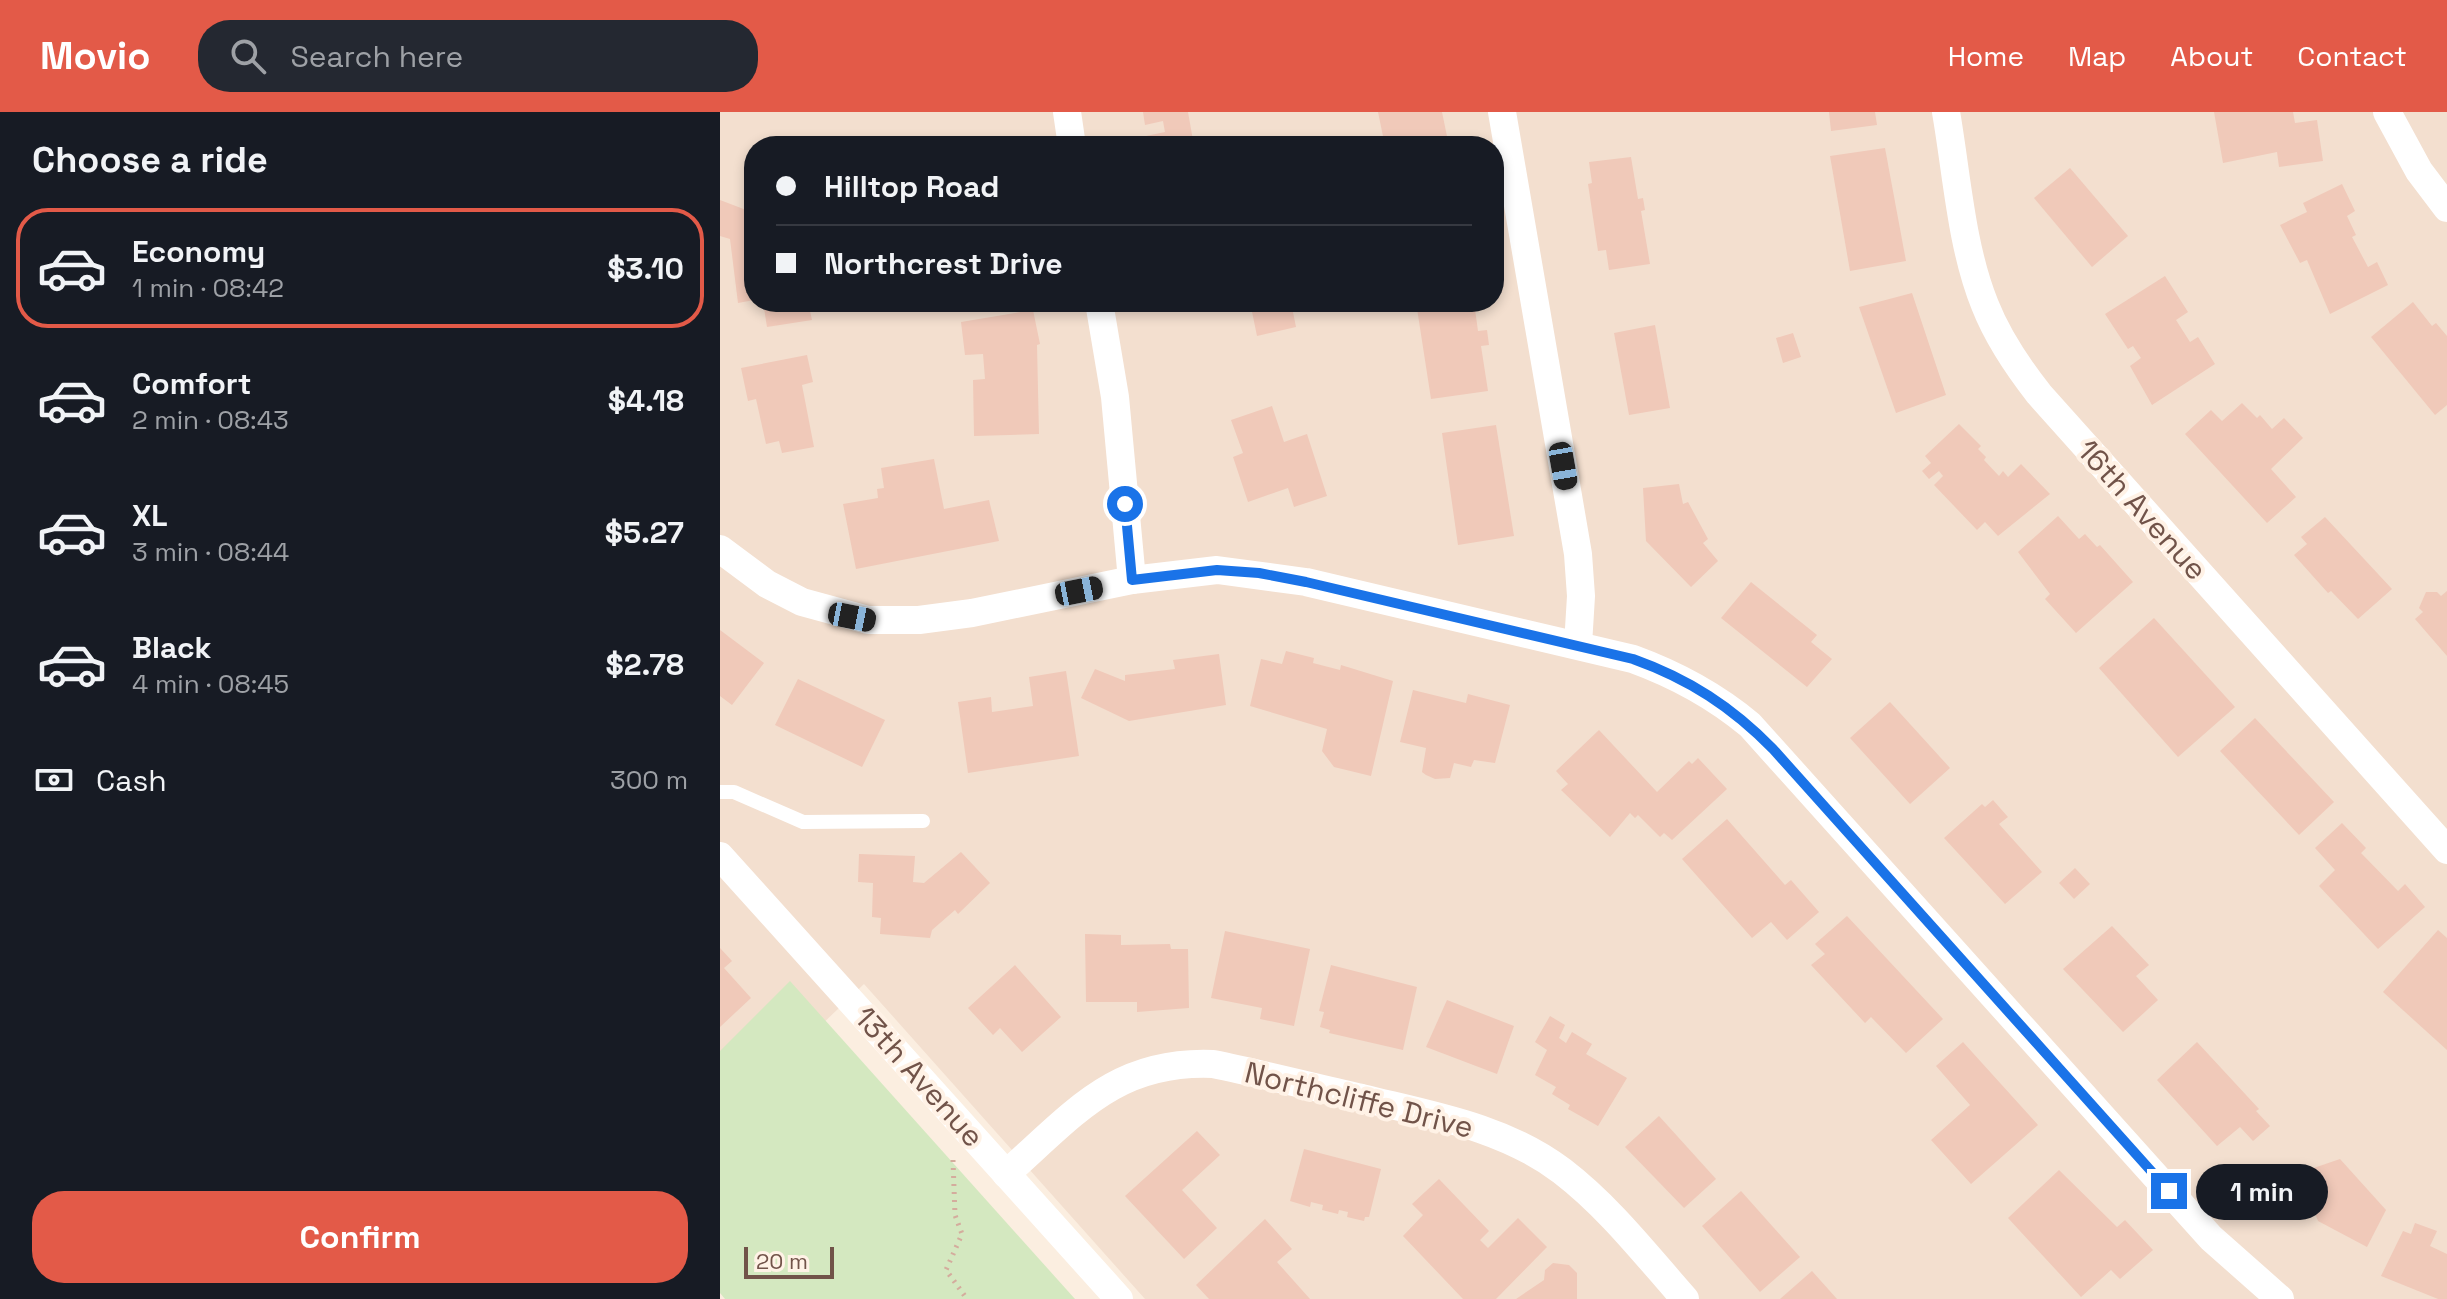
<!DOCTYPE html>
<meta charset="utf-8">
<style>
body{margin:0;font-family:"Space Grotesk",sans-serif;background:#242831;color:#f1f3f6;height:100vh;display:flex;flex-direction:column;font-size:30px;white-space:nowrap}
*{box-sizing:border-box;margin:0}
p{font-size:26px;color:#9ea1a6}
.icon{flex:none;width:44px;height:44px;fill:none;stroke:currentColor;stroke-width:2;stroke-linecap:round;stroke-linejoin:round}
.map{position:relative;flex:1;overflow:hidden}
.side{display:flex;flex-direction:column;background:#171b24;width:720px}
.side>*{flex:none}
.guide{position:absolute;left:24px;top:24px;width:760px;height:176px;border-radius:32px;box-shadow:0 4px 12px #0003;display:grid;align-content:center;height:176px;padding:0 32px;background:#171b24}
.scale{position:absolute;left:24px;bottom:20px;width:90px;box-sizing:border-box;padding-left:8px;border:4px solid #715349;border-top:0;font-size:22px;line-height:28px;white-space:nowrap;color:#715349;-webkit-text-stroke:6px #fff2e6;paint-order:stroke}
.end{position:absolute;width:36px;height:36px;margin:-18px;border:10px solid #1a73e8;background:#fff;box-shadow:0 0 0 4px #fff}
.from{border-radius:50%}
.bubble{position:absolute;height:56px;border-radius:28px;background:#171b24;box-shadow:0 4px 12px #0003;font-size:26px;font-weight:700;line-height:56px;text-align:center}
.car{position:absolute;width:24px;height:48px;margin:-24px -12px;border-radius:10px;box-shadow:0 0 6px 2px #0007;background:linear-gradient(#222 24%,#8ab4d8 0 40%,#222 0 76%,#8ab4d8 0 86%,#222 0)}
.guide b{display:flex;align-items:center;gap:28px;height:76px;font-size:30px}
.guide b+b{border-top:2px solid #363941}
.guide i{width:20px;height:20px;background:#f1f3f6}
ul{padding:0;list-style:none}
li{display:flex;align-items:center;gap:24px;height:120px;margin:0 16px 12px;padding:0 16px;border:4px solid transparent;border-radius:32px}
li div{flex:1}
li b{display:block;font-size:30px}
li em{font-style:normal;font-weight:700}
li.active{border-color:#e35a48}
li>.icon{width:72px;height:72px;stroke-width:1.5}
h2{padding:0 32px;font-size:36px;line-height:96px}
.pay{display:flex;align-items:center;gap:20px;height:88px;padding:0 32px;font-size:30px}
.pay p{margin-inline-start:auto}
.action{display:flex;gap:16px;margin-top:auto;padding:16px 32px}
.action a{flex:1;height:92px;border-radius:32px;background:#e35a48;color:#fff;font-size:32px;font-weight:700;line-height:92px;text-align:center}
header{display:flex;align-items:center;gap:48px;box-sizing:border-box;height:112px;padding:0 40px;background:#e35a48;color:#fff}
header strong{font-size:38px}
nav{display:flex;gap:44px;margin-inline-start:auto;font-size:28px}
.search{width:560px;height:72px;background:#242831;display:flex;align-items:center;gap:20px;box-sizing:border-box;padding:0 28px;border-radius:32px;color:#9ea1a6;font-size:30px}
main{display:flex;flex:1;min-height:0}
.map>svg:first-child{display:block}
.residential{fill:#f3dfcf;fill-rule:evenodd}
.green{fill:#d4e8c0}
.building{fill:#f0c9b9}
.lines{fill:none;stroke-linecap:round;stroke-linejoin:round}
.path{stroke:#d4ac9d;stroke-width:5;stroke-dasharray:2 6;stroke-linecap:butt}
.service{stroke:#fff;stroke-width:14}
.minor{stroke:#fff;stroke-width:28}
.route{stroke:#1a73e8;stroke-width:10}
.labels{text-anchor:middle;stroke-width:8;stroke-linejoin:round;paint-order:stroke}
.street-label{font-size:30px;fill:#715349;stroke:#fff2e6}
</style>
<header>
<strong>Movio</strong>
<div class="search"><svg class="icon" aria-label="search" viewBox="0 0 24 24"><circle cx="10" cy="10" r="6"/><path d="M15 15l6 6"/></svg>Search here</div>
<nav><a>Home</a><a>Map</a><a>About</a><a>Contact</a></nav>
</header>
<main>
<section class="side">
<h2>Choose a ride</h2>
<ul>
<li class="active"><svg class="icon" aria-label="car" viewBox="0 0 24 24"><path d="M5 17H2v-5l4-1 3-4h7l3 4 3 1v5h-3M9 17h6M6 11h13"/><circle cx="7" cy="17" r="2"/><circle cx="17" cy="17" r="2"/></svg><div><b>Economy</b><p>1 min · 08:42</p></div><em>$3.10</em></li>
<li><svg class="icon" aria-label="car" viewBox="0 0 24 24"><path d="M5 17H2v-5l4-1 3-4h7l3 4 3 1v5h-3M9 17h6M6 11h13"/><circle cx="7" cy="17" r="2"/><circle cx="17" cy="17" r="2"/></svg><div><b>Comfort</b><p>2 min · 08:43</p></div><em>$4.18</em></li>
<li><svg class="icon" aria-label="car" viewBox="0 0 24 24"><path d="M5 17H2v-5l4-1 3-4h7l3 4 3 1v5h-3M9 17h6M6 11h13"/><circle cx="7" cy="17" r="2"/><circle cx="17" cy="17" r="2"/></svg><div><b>XL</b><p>3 min · 08:44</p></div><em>$5.27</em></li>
<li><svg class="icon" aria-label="car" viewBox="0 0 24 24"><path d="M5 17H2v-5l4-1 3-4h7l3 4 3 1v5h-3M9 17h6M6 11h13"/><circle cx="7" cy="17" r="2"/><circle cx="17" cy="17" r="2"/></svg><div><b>Black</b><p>4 min · 08:45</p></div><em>$2.78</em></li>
</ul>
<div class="pay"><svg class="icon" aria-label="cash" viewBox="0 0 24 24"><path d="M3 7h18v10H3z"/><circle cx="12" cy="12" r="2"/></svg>Cash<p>300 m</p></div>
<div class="action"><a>Confirm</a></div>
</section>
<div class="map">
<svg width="1727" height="1187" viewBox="0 0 1727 1187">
<rect width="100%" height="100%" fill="#fbeee0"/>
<path class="residential" d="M0,0H1727V1187H425L144,872L0,1010ZM34,34H774V190H34Z"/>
<polygon class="green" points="70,869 355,1187 5,1187 0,1181 0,939"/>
<g class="building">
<polygon points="423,0 468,0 474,34 428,34 426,24 445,20 443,9 425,13"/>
<polygon points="658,0 722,0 729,34 665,34"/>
<polygon points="1109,0 1155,0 1157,13 1111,19"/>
<polygon points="1494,0 1573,0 1575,11 1597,8 1603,49 1559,55 1557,40 1503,51"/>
<polygon points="289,26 290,34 251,34 251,32"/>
<polygon points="1165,36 1186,149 1130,159 1110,44"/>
<polygon points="911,45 918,87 923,86 925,98 921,99 930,152 889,158 886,138 878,139 868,72 872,71 869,50"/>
<polygon points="1350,56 1408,124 1372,155 1314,86"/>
<polygon points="1622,72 1635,99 1627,104 1636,123 1632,125 1648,155 1657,150 1668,173 1610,202 1587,148 1580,151 1560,113 1587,100 1583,91"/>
<polygon points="0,88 34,101 34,188 18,191 10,127 0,124"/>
<polygon points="1445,164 1468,200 1456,208 1470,230 1478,225 1495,252 1432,293 1410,254 1421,246 1413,234 1408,237 1385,202"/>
<polygon points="1192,181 1226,283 1176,301 1139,195"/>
<polygon points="43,190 88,190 92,208 47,215"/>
<polygon points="530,190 571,190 576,215 537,224"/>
<polygon points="696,190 754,190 758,219 767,218 769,233 761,234 768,279 711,287"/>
<polygon points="1693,190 1712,214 1716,211 1727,224 1727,293 1715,303 1651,225"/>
<polygon points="313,198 320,232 317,233 319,322 254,324 253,268 265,267 263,242 245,243 241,210"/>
<polygon points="935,213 950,296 909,303 894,221"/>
<polygon points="1073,221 1081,245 1063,251 1056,226"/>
<polygon points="87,243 93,270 82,273 94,335 62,341 59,329 46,332 36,287 28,289 21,256"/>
<polygon points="1522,291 1537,306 1540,303 1552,317 1564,306 1583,326 1551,357 1576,385 1547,411 1465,322 1491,298 1502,309"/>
<polygon points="552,294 564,330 587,322 607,384 574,395 568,376 528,390 513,345 523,341 511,308"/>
<polygon points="1239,312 1261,334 1258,337 1266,345 1264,348 1279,364 1283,359 1288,365 1301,352 1330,382 1278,424 1265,410 1257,418 1214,373 1223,364 1219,359 1209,367 1202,359 1211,351 1205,344"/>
<polygon points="776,313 794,424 738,433 722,321"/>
<polygon points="214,347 224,397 269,388 279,429 136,457 123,392 158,386 157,377 164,376 161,356"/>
<polygon points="959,372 963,392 968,390 988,427 983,431 998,449 971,475 926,429 923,376"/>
<polygon points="1338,404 1359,427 1365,422 1377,435 1380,433 1413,470 1356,521 1325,487 1330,482 1298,440"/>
<polygon points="1605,405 1672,477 1638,507 1611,479 1608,481 1574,443 1587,432 1581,425"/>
<polygon points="1031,470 1097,523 1091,530 1112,547 1087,575 1001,506"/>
<polygon points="1727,479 1727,544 1695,507 1703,500 1699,496 1706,480 1717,480 1721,484"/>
<polygon points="1434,506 1515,595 1458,645 1379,556"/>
<polygon points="0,518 44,551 12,593 0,584"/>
<polygon points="566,539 594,546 593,551 620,558 621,553 673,569 651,664 614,655 602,639 607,617 530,594 541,547 562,552"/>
<polygon points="499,542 506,593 409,609 361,586 375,557 405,569 405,563 455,557 453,548"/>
<polygon points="346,559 359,644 248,661 238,590 271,585 272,600 313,594 309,565"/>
<polygon points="78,567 165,608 142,655 55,613"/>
<polygon points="693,578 746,591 748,582 790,593 775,651 754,648 751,655 734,651 730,666 715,667 706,663 702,660 706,636 680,630"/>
<polygon points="1170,590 1230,656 1190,692 1130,626"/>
<polygon points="1535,606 1614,690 1579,723 1500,639"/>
<polygon points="879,618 937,680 969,649 972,652 978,646 1007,677 952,728 944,721 940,725 918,703 915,706 910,701 890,725 841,678 848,672 836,659"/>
<polygon points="1273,688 1288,705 1279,712 1322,760 1285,792 1224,726 1262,692 1265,695"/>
<polygon points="1007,707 1065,773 1071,768 1099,800 1067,828 1051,810 1032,826 962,747"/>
<polygon points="1622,711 1646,736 1641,741 1678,779 1685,772 1705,795 1658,837 1599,774 1615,758 1595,736"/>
<polygon points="241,740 270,771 238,802 235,798 212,818 210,826 160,822 161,806 152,805 153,771 138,770 139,742 195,744 193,770 204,771"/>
<polygon points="1355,756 1370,772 1354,787 1339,771"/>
<polygon points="1127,804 1223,907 1186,941 1151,905 1145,911 1091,853 1105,842 1095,832"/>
<polygon points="1392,814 1429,853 1416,864 1438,888 1403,920 1343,857"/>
<polygon points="1718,818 1727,826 1727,938 1663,880"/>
<polygon points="505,819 590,837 574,914 540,907 542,896 491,886"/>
<polygon points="365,822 401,823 401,833 450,832 451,837 468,837 469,896 417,900 417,890 366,890"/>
<polygon points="0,836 12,849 4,856 31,886 0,915"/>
<polygon points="295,853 341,905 302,940 280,916 273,923 248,896"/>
<polygon points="611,853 697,875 683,938 609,921 610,918 600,915 604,900 599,899"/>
<polygon points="727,888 794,914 777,962 706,935"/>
<polygon points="830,904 845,913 839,926 846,931 852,920 872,932 866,942 907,966 878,1014 848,997 850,993 832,982 836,975 815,963 827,938 815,930"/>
<polygon points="1243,930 1318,1013 1251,1072 1211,1028 1250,993 1216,954"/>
<polygon points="1477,930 1539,997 1536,999 1550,1014 1533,1029 1520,1015 1497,1034 1437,968"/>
<polygon points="939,1004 996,1067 964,1096 905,1035"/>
<polygon points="477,1019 500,1043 462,1078 497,1116 464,1147 405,1084"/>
<polygon points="584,1037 661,1057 649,1105 645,1105 644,1109 627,1105 628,1100 619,1098 618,1102 602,1098 603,1093 591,1090 590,1095 570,1089"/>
<polygon points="1620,1047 1666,1098 1647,1135 1598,1109 1579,1061"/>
<polygon points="1339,1058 1397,1115 1405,1108 1433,1138 1400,1167 1391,1158 1361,1185 1288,1106"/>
<polygon points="719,1067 769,1119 760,1128 768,1136 798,1106 827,1135 776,1187 743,1187 683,1124 703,1103 692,1092"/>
<polygon points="1021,1079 1080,1145 1040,1180 982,1114"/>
<polygon points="545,1107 572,1137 557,1150 590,1187 489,1187 476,1173"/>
<polygon points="1695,1111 1717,1119 1710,1134 1727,1142 1727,1187 1718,1187 1661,1164 1683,1119 1691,1122"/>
<polygon points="833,1151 849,1153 857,1161 857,1187 796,1187 824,1168 825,1158"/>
<polygon points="1092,1159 1117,1187 1060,1187"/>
</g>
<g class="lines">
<polyline class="path" points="233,1048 235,1103 242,1122 226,1158 247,1187"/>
<polyline class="service" points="0,680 14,680 83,710 203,709"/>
<g class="minor">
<polyline points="347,0 352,34"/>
<polyline points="782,0 858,442 861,484 858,533"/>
<path d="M1226,0C1237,63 1241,134 1265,193C1278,226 1297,254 1319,282L1727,738"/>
<polyline points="1667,0 1699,59 1727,96"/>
<polyline points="379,190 395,285 412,468"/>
<path d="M0,437L47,472L82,490L148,508H199L252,501L412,468L497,458L586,470L913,547C957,563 994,583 1030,613L1491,1126L1560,1187"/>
<polyline points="0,744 399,1187"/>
<path d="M286,1062C354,1002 395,948 493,952C543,962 592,975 642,986C711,1003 784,1015 842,1059C889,1095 926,1143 965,1187"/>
</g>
</g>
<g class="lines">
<path class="route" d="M405,392L412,468L497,458L539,461L586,470L913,547C969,567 1012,595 1053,637L1449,1079"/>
</g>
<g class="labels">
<g class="street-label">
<text transform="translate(1422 398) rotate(48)" y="10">16th Avenue</text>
<text transform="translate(199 965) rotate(48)" y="10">13th Avenue</text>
<text transform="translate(639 988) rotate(14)" y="10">Northcliffe Drive</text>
</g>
</g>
</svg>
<div class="scale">20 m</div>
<i class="end from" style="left:405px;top:392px"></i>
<i class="end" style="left:1449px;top:1079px"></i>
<div class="bubble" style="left:1476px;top:1052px;width:132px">1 min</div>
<i class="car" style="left:843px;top:354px;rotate:170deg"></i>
<i class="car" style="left:359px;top:479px;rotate:79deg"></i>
<i class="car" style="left:132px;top:505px;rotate:101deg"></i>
<div class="guide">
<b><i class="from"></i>Hilltop Road</b>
<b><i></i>Northcrest Drive</b>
</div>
</div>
</main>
